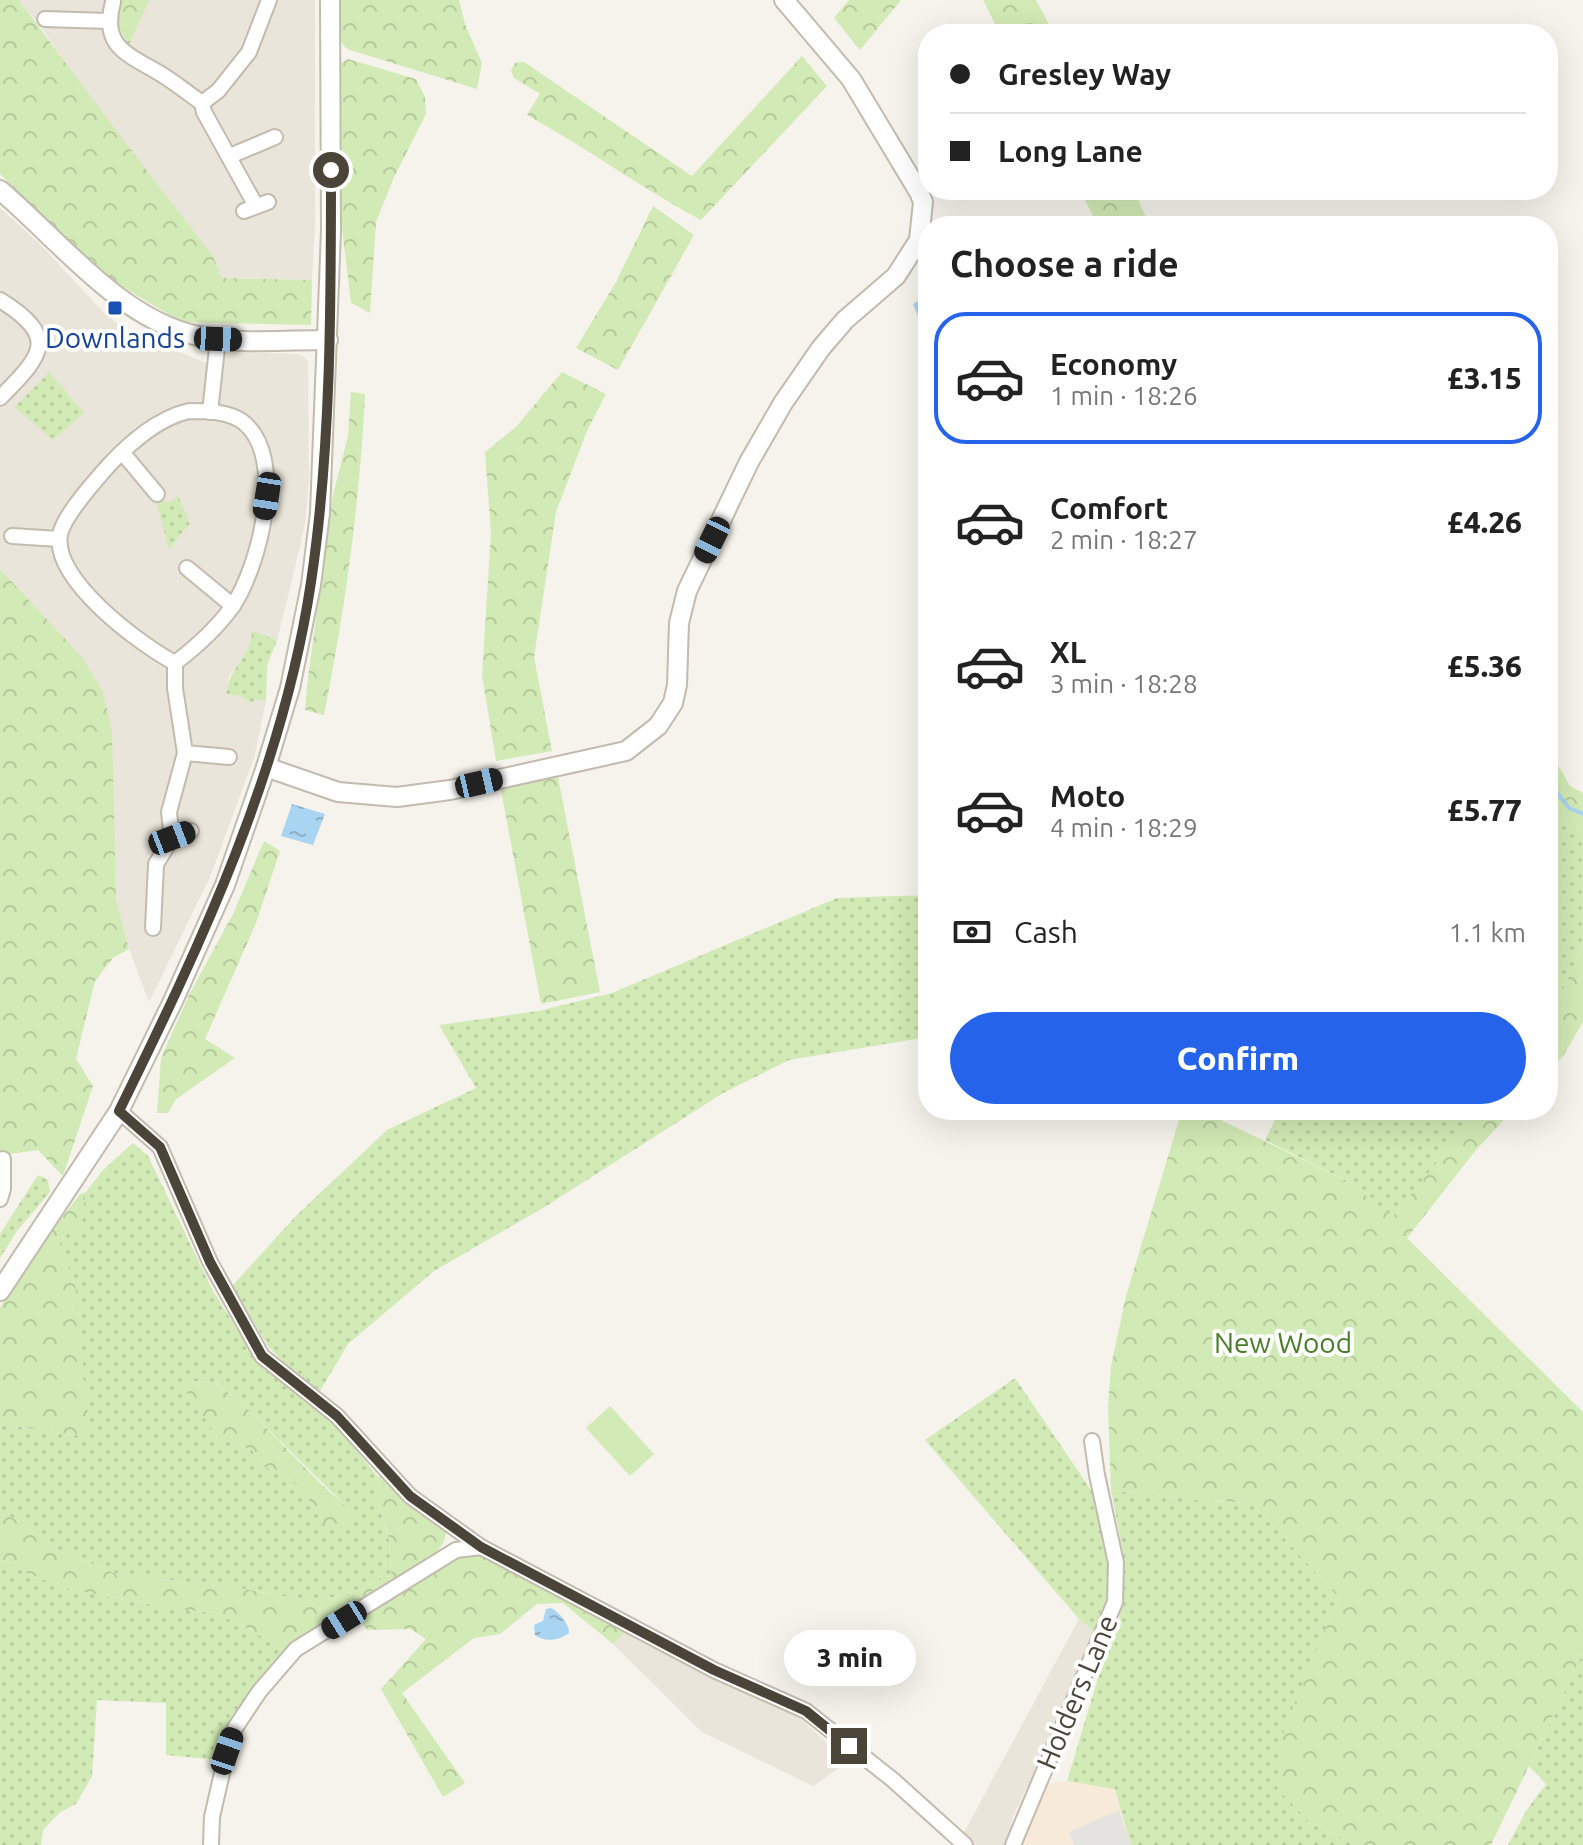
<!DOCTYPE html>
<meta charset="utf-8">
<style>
body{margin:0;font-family:Ubuntu,sans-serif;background:#f6f6f6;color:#222;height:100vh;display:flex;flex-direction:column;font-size:30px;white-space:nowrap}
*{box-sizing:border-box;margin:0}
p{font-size:26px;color:#767676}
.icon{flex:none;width:44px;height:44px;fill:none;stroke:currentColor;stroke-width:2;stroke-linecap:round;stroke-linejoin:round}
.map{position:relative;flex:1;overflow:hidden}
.panel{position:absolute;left:918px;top:216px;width:640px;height:904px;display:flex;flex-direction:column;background:#fff;border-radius:32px;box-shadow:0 8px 32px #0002}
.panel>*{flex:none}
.banner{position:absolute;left:918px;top:24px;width:640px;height:176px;border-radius:32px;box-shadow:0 8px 32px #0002;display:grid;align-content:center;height:176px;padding:0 32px;background:#fff}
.end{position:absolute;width:36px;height:36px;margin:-18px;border:10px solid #4b4439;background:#fff;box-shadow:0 0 0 4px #fff}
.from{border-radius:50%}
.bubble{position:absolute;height:56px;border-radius:28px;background:#fff;box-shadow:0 8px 32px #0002;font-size:26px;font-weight:800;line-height:56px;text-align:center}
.car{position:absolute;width:24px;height:48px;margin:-24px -12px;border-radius:10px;box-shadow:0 0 6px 2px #0007;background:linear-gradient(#222 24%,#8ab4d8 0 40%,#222 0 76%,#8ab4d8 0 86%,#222 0)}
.banner b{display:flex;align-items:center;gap:28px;height:76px;font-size:30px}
.banner b+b{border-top:2px solid #e0e0e0}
.banner i{width:20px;height:20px;background:#222}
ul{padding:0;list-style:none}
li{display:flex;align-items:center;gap:24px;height:132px;margin:0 16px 12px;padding:0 16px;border:4px solid transparent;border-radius:32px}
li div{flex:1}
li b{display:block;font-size:30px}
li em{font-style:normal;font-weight:800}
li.selected{border-color:#2563eb}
li>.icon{width:72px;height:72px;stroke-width:1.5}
h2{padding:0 32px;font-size:36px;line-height:96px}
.pay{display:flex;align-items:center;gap:20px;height:88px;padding:0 32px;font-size:30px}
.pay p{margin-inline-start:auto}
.primary-button{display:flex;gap:16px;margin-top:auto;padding:16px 32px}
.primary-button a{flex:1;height:92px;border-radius:48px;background:#2563eb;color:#fff;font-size:32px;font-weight:800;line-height:92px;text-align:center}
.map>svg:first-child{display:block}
.residential{fill:#eae5da}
.commercial{fill:#f7ead8}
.grass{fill:url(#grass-dots);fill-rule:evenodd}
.forest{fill:url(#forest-crowns)}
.garden{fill:#d2eab5}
.parking{fill:#e5e3e0}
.water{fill:url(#water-ripples)}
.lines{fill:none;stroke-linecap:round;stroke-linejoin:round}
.stream{stroke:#a9d4f2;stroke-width:4}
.minor-casing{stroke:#c2bbae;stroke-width:18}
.tertiary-casing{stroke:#c2bbae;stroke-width:22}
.minor{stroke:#fff;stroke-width:14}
.tertiary{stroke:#fff;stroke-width:18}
.route{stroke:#4b4439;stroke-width:10}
.transit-dot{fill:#1a4fb4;stroke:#fff;stroke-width:3}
.labels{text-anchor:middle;stroke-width:8;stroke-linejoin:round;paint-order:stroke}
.transit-label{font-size:28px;fill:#164399;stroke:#fff}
.park-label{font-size:28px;fill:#4a7f2a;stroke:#fff}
.street-label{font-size:28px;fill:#4b4439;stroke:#fff}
</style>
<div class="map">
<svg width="1583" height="1845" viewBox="0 0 1583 1845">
<defs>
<pattern id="grass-dots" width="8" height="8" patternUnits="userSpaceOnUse" patternTransform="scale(2)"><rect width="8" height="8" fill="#d2eab5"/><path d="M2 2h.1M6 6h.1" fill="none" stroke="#b6ca9c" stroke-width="1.8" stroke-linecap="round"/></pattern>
<pattern id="forest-crowns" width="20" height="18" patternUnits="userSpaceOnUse" patternTransform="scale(2)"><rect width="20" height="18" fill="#d2eab5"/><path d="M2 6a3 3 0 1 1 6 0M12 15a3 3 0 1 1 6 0" fill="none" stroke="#b6ca9c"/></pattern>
<pattern id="water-ripples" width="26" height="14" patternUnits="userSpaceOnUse" patternTransform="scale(2)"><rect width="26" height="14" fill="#a9d4f2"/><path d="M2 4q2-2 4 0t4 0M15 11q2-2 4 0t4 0" fill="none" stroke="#8caec5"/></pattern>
</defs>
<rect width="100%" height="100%" fill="#f6f3ec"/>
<g class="residential">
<polygon points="19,0 315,0 315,224 312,280 222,278 213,256 84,90 43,30"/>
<polygon points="0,208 39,243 105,314 126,330 204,362 223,364 226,356 236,352 296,354 303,356 308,362 309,479 305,524 287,601 277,640 252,632 253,641 229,677 226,690 226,694 241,696 251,703 255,699 266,701 254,758 210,877 149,1002 129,949 116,899 82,657 0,569"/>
<polygon points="1079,1619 1099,1636 1014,1814 1006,1845 971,1845 962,1836"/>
<polygon points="626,1631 708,1675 758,1696 801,1719 848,1762 813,1786 702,1732 613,1644"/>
</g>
<polygon class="commercial" points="1067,1781 1115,1789 1131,1845 1016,1845 1042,1784"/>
<g class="grass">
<polygon points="49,372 84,413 53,440 15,407"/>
<polygon points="178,496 190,523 169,549 156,501 170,502"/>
<path d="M252,631L277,640L267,666L266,701L255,699L251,703L241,696L226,694C229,667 253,653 252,631Z"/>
<polygon points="1548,816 1573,831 1583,832 1583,944 1565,986 1548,1019"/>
<polygon points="928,895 928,1037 789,1060 723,1093 543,1208 434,1271 348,1344 320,1391 289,1368 268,1346 232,1286 296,1216 387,1130 476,1088 439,1025 538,1011 612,993 837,898"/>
<polygon points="1280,1110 1479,1110 1392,1219 1351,1183 1265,1140"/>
<path d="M133,1143L148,1156L212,1289L259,1365L333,1422L378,1477L379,1504L389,1540L391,1574L349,1595L307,1601L229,1586L118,1575L57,1549L15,1519L0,1514V1424L82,1436L75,1283L59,1246L65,1233L83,1209L85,1193L104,1169ZM191,1381L216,1383L242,1403L357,1517L327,1527L307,1497L289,1478L263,1466L252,1450L217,1436L184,1388Z"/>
<polygon points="38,1175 48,1180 50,1192 17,1231 0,1258 0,1234"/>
<path d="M1015,1378L1093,1493C1104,1524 1116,1560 1111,1593C1108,1607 1103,1622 1099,1636L1079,1619L925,1440Z"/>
<polygon points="1111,1490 1206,1501 1251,1502 1340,1599 1319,1641 1308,1821 1357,1845 1131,1845 1115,1789 1067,1781 1105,1655 1119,1623 1123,1552"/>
<path d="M0,1558L26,1573L72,1590L169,1608L215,1613L250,1629L284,1651C250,1689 233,1711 219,1760L166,1755V1703L97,1700L92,1776L76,1804L59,1813L43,1830L41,1845H0Z"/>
<polygon points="1583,1653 1583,1845 1508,1845 1526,1811 1546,1784 1529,1766"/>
</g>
<g class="forest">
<path d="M0,0H19C82,86 147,171 213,256L222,278L312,280L311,325L181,322L105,276L0,174Z"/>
<polygon points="118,0 149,0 129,45 114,20"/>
<polygon points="340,0 459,0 465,24 482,63 477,89 347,49 340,41"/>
<polygon points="849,0 901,0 860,50 834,18"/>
<polygon points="983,0 1036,0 1054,34 1000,34"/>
<path d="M802,56L827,86L701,220C641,188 587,148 527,115L540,94L514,78L511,70L515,63L524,62L692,176Z"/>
<polygon points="348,59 416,79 425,97 426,114 394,177 376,222 370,313 351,303 342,228 341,63"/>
<polygon points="1080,190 1134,190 1150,226 1098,226"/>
<polygon points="653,206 694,235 618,370 576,348 616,282"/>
<polygon points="562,372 606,394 587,431 556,512 534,657 552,751 496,761 482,675 491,532 485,452 516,427"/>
<path d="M351,392L365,394C360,502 345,609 324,715L305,710L307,686L332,499L348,436Z"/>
<polygon points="0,569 82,657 102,690 112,729 116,899 129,949 113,958 95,981 76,1059 93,1086 63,1176 38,1150 10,1154 0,1188"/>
<polygon points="1548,748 1570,786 1583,793 1583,832 1573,831 1548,816"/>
<polygon points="558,777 600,992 541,1004 501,790"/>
<polygon points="264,841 280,851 256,923 205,1039 235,1058 176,1099 168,1113 157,1113 161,1058 189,995 233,914"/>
<polygon points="1583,944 1583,1022 1563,1056 1548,1072 1548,1019 1565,986"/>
<polygon points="1182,1110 1200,1110 1351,1183 1392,1218 1479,1110 1513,1110 1476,1150 1407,1238 1583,1412 1583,1653 1491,1845 1357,1845 1308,1821 1277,1788 1284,1730 1319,1641 1340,1599 1251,1502 1206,1501 1111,1490 1108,1407 1111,1366 1126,1296"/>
<polygon points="85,1193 82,1228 65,1233 59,1246 75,1283 89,1424 82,1436 0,1424 0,1308 16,1278 80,1194"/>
<polygon points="191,1381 215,1383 242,1403 321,1484 357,1516 345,1529 327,1527 307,1497 289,1478 263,1466 252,1450 217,1436 183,1387"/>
<path d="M382,1469L446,1529C447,1543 438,1550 429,1559L284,1651L250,1629L215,1613L169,1608L72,1590L26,1573L0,1558V1514L15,1519L57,1549L118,1575L229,1586L307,1601L349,1595L391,1574C390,1563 390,1551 389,1540C385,1518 370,1492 382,1469Z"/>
<polygon points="484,1551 626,1631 613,1644 563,1603 537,1604 500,1634 474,1638 402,1693 465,1783 443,1797 381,1689 426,1639 410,1629 367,1630 360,1619 458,1558"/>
</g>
<polygon class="garden" points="610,1406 654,1454 630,1476 586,1428"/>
<polygon class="parking" points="1119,1810 1131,1845 1074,1845 1069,1832"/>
<g class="water">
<polygon points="928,295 928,322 920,321 913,304"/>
<polygon points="292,804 325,814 313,845 281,836"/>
<path d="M551,1608C558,1611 570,1625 569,1633C560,1640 545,1643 535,1635L534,1625L543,1621L546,1609Z"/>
</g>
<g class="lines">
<polyline class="stream" points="1548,781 1569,808 1583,814"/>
<g class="minor-casing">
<g id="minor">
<path d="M113,2C102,43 122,52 154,70C171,79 186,92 202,103L204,112L256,206"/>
<polyline points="45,19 108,21"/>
<polyline points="202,103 218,91 249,52 269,0"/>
<polyline points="230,156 275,137"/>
<polyline points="244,211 268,202"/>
<path d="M0,300C61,338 41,356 0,398"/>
<path d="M189,411C206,411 228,411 243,422C288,457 259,568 232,607C217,628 196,647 175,663C141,645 52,580 60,535C63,516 95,481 109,465C131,442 158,418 189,411Z"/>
<polyline points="210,412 218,339"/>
<polyline points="122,452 157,494"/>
<polyline points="12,536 59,539"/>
<polyline points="187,568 233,606"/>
<polyline points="185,753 229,757"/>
<polyline points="172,838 191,831"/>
<polyline points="153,928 156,864 172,838 169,812 185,753 175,688 175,663"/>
<polyline points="119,1111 160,1147 210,1262 262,1356 337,1416 410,1496 481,1547"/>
<polyline points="0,1199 3,1189 3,1159"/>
<polyline points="211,1845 212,1817 227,1751 235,1728 259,1692 296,1649 456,1550 481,1547 714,1670 806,1711 893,1780 965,1845"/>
<polyline points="1013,1845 1115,1602 1116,1563 1097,1475 1092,1441"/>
</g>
</g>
<g class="tertiary-casing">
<g id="tertiary">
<path d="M0,190C58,239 118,317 194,335C237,345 284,340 328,340"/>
<polyline points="266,767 338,792 397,797 450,790 626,751 658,726 673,703 677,685 679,623 687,591 749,462 783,403 821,348 845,320 896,276 919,240 923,202 919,192 851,79 784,0"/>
<polyline points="0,1291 119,1111 173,1001 225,885 266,767 290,688 311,585 320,513 331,231 330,0"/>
</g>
</g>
<use href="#minor" class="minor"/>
<use href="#tertiary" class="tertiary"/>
</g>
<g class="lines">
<path class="route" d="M331,170C331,304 331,450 311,582C283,770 202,942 119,1111L160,1147L210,1262L262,1356L337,1416L410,1496L481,1547L714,1670L806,1711L849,1746"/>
</g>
<rect class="transit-dot" x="107" y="300" width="16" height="16" rx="4"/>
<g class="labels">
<g class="transit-label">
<text x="115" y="348">Downlands</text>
</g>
<g class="park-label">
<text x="1283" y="1353">New Wood</text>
</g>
<g class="street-label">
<text transform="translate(1077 1692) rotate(-67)" y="10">Holders Lane</text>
</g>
</g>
</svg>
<i class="end from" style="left:331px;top:170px"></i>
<i class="end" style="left:849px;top:1746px"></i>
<div class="bubble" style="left:784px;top:1630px;width:132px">3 min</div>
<i class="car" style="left:218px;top:339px;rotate:92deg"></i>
<i class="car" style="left:267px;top:496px;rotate:189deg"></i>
<i class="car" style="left:712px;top:540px;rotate:206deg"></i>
<i class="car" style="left:479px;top:783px;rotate:77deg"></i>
<i class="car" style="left:172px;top:838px;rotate:69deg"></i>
<i class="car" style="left:344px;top:1620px;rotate:238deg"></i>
<i class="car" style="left:227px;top:1751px;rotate:19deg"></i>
<div class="banner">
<b><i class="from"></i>Gresley Way</b>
<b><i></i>Long Lane</b>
</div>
<section class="panel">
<h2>Choose a ride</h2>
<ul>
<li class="selected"><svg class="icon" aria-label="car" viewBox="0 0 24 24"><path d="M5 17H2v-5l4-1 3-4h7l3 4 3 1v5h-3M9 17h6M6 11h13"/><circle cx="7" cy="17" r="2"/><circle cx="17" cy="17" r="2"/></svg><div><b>Economy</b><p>1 min · 18:26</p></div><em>£3.15</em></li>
<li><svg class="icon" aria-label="car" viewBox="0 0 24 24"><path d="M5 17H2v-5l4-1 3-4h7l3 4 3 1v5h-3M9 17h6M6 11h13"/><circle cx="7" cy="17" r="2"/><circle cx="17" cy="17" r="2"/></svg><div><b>Comfort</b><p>2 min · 18:27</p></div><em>£4.26</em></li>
<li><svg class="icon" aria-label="car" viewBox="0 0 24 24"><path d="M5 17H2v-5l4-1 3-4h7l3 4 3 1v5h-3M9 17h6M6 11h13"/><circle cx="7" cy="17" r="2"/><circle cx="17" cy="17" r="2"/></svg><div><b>XL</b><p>3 min · 18:28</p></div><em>£5.36</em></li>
<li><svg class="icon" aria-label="car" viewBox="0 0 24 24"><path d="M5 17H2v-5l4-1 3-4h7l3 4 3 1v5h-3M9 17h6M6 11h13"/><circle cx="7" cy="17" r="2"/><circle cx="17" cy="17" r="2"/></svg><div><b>Moto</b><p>4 min · 18:29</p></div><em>£5.77</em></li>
</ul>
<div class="pay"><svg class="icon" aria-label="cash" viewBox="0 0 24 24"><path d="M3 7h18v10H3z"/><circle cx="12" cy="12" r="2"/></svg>Cash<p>1.1 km</p></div>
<div class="primary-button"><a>Confirm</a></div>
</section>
</div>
